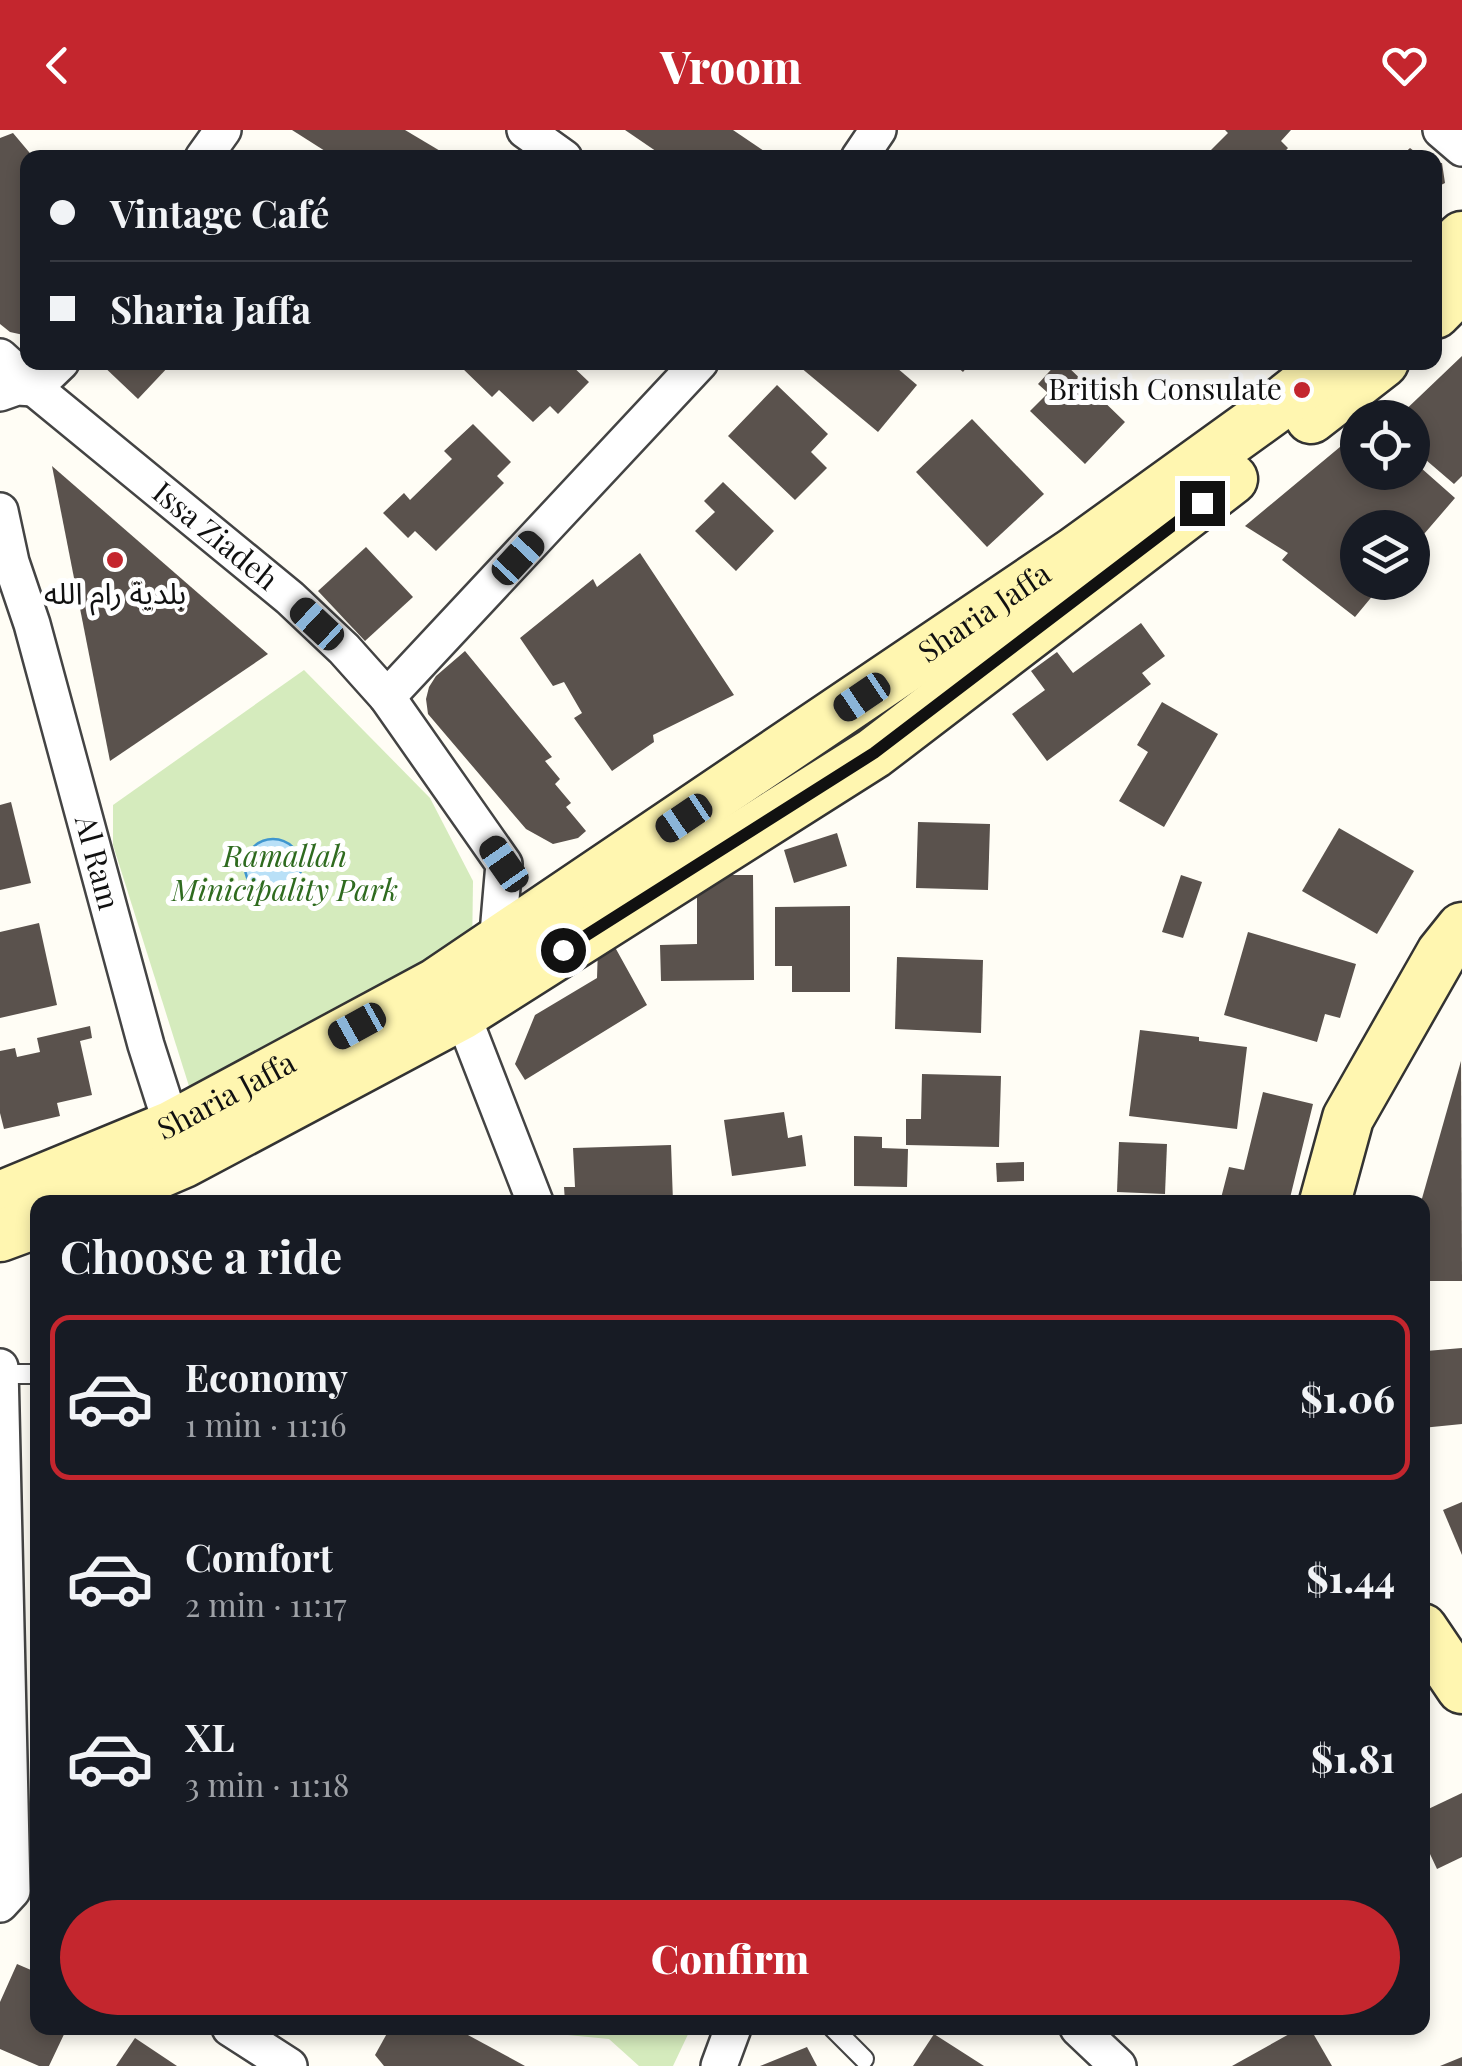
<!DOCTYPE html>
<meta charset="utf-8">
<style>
body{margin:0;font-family:"Playfair Display","Noto Sans Arabic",serif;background:#242831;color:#f1f3f6;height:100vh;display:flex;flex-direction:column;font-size:38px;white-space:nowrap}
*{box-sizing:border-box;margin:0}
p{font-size:32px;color:#9ea1a6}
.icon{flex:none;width:55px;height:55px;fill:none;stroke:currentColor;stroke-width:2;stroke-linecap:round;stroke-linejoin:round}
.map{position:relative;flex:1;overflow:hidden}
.panel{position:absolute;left:30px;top:1065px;width:1400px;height:840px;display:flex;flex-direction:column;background:#171b24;border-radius:20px;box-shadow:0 5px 15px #0003}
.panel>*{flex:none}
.banner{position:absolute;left:20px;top:20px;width:1422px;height:220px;border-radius:20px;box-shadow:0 5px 15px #0003;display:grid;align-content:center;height:220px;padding:0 30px;background:#171b24}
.controls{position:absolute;left:1340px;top:270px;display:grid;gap:20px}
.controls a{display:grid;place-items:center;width:90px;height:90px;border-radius:50%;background:#171b24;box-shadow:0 5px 15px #0003;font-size:50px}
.end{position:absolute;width:45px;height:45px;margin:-22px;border:12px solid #111;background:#fff;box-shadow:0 0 0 5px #fff}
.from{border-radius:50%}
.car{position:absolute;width:30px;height:60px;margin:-30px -15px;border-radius:12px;box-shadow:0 0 8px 2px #0007;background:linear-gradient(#222 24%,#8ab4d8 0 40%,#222 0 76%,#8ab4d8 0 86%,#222 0)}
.banner b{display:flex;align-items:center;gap:35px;height:95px;font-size:38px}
.banner b+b{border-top:2px solid #363941}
.banner i{width:25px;height:25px;background:#f1f3f6}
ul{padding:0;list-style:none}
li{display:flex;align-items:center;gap:30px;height:165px;margin:0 20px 15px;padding:0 10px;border:5px solid transparent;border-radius:20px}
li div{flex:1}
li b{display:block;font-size:38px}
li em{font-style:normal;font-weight:800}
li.on{border-color:#c4262e}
li>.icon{width:90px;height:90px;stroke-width:1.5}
h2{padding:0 30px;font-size:45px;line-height:120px}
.primary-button{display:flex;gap:20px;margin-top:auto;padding:20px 30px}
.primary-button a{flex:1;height:115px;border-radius:60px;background:#c4262e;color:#fff;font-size:40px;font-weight:800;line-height:115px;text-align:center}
header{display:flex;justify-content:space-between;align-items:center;height:130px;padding:0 30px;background:#c4262e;color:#fff;font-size:45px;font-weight:800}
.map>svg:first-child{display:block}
.green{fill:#d5ebbd}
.water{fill:#b9e0f7;stroke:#3f96cf;stroke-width:2.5}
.building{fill:#5a524d}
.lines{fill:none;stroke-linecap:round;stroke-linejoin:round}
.lane-casing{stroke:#444;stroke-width:22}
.street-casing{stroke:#444;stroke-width:40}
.secondary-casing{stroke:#333;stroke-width:55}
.lane{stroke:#fff;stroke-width:18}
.street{stroke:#fff;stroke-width:35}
.secondary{stroke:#fff6b0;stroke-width:50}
.route{stroke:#111;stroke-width:12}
.poi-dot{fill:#c4262e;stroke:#fff;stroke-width:4}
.labels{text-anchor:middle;stroke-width:10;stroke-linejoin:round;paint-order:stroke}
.poi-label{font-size:30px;fill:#111;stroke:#fff;text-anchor:end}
.street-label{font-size:30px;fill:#111;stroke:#fff}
.park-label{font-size:30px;font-style:italic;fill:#2f6b1f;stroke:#fff}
</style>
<header><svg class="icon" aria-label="back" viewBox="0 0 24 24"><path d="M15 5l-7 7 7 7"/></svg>Vroom<svg class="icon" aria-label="heart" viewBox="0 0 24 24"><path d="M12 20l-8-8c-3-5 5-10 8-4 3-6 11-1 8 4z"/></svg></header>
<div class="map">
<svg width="1462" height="1936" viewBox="0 0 1462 1936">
<rect width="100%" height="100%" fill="#fffdf5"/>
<g class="green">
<polygon points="304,540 430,668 473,751 472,824 194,972 113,715 113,675"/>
<polygon points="515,1898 691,1898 673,1936 639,1936 609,1909 516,1900"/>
</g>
<circle class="water" cx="273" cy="737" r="28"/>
<g class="building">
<polygon points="292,0 405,0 452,28 336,28"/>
<polygon points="625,0 733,0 770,25 768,28 666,28"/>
<polygon points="1225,0 1291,0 1281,11 1288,18 1279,28 1211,28 1207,24 1228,3"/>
<polygon points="13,3 34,28 28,28 28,206 10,202 0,194 0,8"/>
<polygon points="1410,18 1423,28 1399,28"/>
<polygon points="1435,33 1442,33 1445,53 1441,55 1436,76"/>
<polygon points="1462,226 1462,346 1454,354 1412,318 1412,288 1397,288"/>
<polygon points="99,232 167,232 170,235 138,269"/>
<polygon points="463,232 568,232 589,252 558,284 550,276 533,292 499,260 492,267 460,236"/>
<polygon points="794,232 890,232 917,255 878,302"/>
<polygon points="951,232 971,232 963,242"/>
<polygon points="1058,232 1063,232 1125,292 1085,334 1030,281 1048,263 1038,254"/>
<polygon points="777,255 828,304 811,322 827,338 795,370 728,306"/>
<polygon points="972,289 1044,364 987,417 916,342"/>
<polygon points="473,294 511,332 497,346 504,353 436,421 415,401 408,408 383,383 404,363 410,370 452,329 444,321"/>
<polygon points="1358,302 1358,342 1412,342 1412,330 1455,368 1412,418 1412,398 1358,398 1358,452 1384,452 1355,487 1282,430 1288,423 1245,396"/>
<polygon points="52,336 268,524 110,631"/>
<polygon points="723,352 774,401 736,441 695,401 715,382 704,371"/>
<polygon points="366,417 413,467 365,511 318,461"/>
<polygon points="640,423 734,565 653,605 654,612 612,641 574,588 582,583 564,552 553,556 520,508 593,449 597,457"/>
<polygon points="1141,493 1165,526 1142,543 1151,554 1047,631 1012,584 1045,560 1031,541 1057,522 1073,543"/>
<polygon points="465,521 552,627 545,631 560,649 555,654 571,673 566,677 586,701 578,708 553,714 526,699 428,584 426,569 429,557 436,546"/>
<polygon points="1162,572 1218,604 1164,697 1119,671 1148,622 1137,615"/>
<polygon points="11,672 31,753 0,760 0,675"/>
<polygon points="918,692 990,694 988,760 916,758"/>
<polygon points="1339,698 1414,741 1377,804 1302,761"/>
<polygon points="837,703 847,736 794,753 784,720"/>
<polygon points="697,745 753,745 754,850 661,851 660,815 697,814"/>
<polygon points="1181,745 1202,752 1183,808 1162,802"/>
<polygon points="850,776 850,862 792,862 792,836 775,836 775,777"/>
<polygon points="39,793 57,875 0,888 0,802"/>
<polygon points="1248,802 1356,834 1340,888 1325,884 1317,912 1224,885"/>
<polygon points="611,810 647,875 525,950 515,934 535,885 597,848 598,817"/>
<polygon points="897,827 983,830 981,903 895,899"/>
<polygon points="90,896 92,908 80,911 92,965 57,973 60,986 4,999 0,983 0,921 15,918 17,927 40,922 37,908"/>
<polygon points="1140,900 1199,907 1199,911 1247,917 1237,999 1129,986"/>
<polygon points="1461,931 1462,1151 1422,1151 1421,1072"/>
<polygon points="922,944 1001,946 999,1017 906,1015 906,989 921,989"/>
<polygon points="1263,962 1313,974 1289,1072 1220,1072 1229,1037 1244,1040"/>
<polygon points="784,982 788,1008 802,1005 806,1036 732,1046 724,990"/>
<polygon points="854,1006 882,1007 882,1018 908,1019 907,1057 854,1056"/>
<polygon points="1119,1012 1167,1014 1165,1064 1117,1062"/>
<polygon points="671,1015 673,1072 565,1072 564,1057 575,1057 573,1018"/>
<polygon points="1024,1032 1024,1051 997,1052 996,1033"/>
<polygon points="1422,1211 1425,1211 1426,1221 1462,1218 1462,1294 1422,1298"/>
<polygon points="38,1353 38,1393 33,1390 31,1354"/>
<polygon points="1462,1372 1462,1425 1443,1380"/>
<polygon points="32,1443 38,1443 38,1479 34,1476"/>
<polygon points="1462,1663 1462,1727 1437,1739 1422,1707 1422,1682"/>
<polygon points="17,1834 38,1843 38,1898 67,1898 49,1936 39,1936 0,1919 0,1872"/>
<polygon points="390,1898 455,1898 525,1936 384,1936 375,1925"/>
<polygon points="1300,1898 1310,1898 1332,1936 1232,1936"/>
<polygon points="934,1904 984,1936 913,1936"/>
<polygon points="135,1908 177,1936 116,1936"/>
<polygon points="807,1917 817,1936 760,1936"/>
<polygon points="1462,1927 1462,1936 1440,1936"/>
</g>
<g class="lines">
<g class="lane-casing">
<g id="lane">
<polyline points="2,1244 38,1244"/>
<polyline points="833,1898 864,1929"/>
</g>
</g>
<g class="street-casing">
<g id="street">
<polyline points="525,0 564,28"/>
<polyline points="1441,0 1462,18"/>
<polyline points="203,28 223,0"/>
<polyline points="859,28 878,0"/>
<path id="s1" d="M0,227L34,258L290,468L344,519L387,567L504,734L497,815L462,884L535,1072"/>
<polyline points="0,263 17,257 34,258 61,232"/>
<path id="s2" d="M0,381L11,432L32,494L146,915L178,1015"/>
<polyline points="387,567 700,232"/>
<polyline points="0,1237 12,1761 0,1774"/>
<polyline points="230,1898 289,1936"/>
<polyline points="1078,1898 1118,1936"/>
<polyline points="719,1936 733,1898"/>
</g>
</g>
<g class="secondary-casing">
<g id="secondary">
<polyline points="1435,135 1462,107"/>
<polyline points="1435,183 1462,156"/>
<polyline points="1311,288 1383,232"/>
<path id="s3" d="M0,1067L172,996L436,854L1074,423L1275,278L1333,232"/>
<polyline points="91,1072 184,1032 462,884 874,623 1232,349"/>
<polyline points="1325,1072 1348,988 1442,823 1462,798"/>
<polyline points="0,1106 38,1092"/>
<polyline points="1422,1499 1462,1558"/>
</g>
</g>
<use href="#lane" class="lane"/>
<use href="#street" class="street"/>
<use href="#secondary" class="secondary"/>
</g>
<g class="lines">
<polyline class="route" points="563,820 874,623 1202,373"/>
</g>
<g class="poi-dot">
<circle cx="1302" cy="260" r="10"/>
<circle cx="115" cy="430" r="10"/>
</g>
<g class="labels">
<g class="poi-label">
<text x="1282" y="270">British Consulate</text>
<text x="115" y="474" text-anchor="middle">بلدية رام الله</text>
</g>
<g class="street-label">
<text dy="10" stroke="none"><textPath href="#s1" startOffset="280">Issa Ziadeh</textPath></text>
<text dy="10" stroke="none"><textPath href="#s3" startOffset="1148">Sharia Jaffa</textPath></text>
<text dy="10" stroke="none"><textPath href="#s2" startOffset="365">Al Ram</textPath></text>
<text dy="10" stroke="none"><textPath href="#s3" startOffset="248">Sharia Jaffa</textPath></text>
</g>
<g class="park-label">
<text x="285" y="737">Ramallah<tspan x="285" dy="34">Minicipality Park</tspan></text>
</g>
</g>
</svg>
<div class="controls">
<a><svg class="icon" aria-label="locate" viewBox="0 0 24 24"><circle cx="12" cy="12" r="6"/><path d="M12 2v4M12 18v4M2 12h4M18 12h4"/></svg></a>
<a><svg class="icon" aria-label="layers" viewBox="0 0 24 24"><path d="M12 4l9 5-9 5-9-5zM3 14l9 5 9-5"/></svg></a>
</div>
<i class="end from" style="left:563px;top:820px"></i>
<i class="end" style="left:1202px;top:373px"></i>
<i class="car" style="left:518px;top:428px;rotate:43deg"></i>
<i class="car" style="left:317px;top:494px;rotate:313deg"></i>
<i class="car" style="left:862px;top:567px;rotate:236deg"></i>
<i class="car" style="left:684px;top:688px;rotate:236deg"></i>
<i class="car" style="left:504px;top:734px;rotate:325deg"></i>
<i class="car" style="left:357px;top:896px;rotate:241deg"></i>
<div class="banner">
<b><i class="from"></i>Vintage Café</b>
<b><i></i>Sharia Jaffa</b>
</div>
<section class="panel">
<h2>Choose a ride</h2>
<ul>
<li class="on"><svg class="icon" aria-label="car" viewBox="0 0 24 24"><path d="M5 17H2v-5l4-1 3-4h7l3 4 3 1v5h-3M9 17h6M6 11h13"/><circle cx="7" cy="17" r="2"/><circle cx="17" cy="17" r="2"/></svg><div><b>Economy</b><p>1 min · 11:16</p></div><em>$1.06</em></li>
<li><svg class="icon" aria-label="car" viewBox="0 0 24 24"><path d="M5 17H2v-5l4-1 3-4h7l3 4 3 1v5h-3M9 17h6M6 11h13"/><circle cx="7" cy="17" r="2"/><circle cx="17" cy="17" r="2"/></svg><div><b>Comfort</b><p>2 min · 11:17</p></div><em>$1.44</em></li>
<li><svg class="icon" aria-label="car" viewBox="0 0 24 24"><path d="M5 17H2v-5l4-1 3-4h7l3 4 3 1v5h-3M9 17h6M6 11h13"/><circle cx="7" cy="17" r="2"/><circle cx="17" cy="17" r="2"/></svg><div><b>XL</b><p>3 min · 11:18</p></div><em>$1.81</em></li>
</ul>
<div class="primary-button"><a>Confirm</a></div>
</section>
</div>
